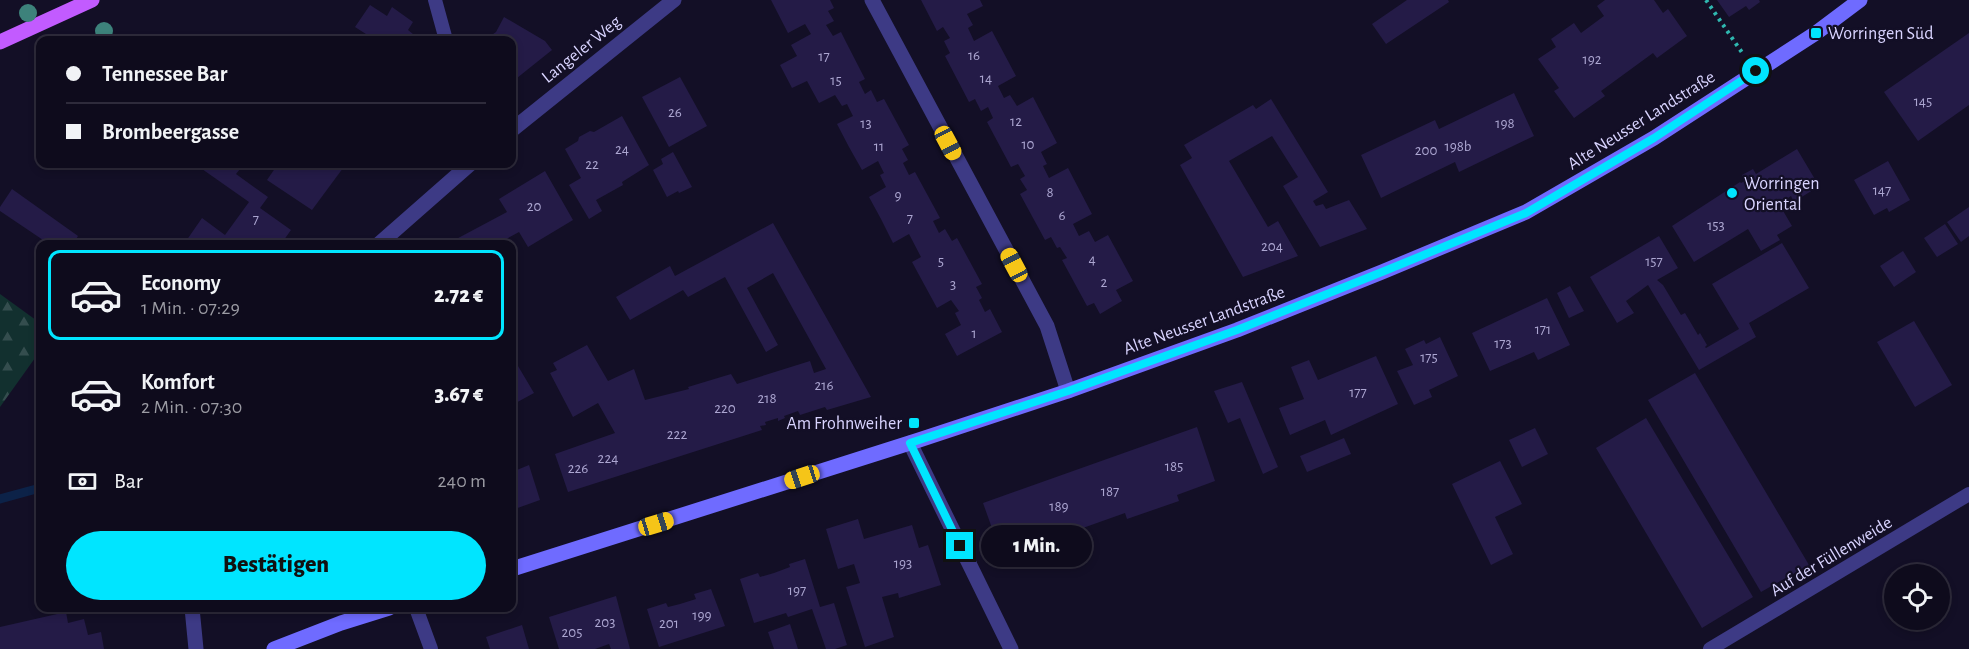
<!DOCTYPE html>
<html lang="de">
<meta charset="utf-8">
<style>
body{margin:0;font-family:"Alegreya Sans",sans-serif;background:#171425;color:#f1f3f6;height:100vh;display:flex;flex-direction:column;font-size:22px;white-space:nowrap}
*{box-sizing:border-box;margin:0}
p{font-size:20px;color:#9b9ba3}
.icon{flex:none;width:33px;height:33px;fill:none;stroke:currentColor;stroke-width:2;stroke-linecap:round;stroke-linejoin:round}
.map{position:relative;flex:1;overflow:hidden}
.side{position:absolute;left:36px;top:240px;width:480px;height:372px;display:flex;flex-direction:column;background:#0e0b1c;border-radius:12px;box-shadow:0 3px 9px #0003,0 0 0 2px #2e2b3b}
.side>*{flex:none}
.hud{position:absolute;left:36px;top:36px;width:480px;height:132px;border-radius:12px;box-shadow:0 3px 9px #0003,0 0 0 2px #2e2b3b;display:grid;align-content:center;height:132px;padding:0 30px;background:#0e0b1c}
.controls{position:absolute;left:1884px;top:564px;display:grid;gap:12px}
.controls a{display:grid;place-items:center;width:66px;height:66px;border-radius:50%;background:#0e0b1c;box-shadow:0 3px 9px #0003,0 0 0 2px #2e2b3b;font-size:30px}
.end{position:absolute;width:27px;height:27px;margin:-14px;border:8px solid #00e5ff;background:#111;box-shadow:0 0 0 3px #111}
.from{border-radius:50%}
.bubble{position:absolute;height:42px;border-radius:21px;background:#0e0b1c;box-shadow:0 3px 9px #0003,0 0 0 2px #2e2b3b;font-size:20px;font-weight:800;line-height:42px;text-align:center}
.car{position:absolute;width:18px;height:36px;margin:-18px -9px;border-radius:8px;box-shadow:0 0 4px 2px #0007;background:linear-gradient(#f5c518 24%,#345 0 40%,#f5c518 0 76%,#345 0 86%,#f5c518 0)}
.hud b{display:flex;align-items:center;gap:21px;height:57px;font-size:22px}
.hud b+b{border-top:2px solid #2e2b3b}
.hud i{width:15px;height:15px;background:#f1f3f6}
ul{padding:10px 0 0;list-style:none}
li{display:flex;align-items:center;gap:18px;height:90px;margin:0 12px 9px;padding:0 18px;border:3px solid transparent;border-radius:12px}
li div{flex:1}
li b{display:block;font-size:22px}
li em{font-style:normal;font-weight:800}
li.current{border-color:#00e5ff}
li>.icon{width:54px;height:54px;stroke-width:1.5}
.pay{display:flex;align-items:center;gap:15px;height:66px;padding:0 30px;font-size:22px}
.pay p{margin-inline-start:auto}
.button{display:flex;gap:12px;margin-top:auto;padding:12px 30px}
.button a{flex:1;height:69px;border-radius:36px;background:#00e5ff;color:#111;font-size:24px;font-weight:800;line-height:69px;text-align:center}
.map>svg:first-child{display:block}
.forest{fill:url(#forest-firs)}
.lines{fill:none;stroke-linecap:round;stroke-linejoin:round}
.stream{stroke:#0c2248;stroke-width:9}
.building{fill:#241b47}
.path{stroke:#2fb8b0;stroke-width:4;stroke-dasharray:3 4.5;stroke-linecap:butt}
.lane{stroke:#3d3a85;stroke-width:14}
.street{stroke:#3d3a85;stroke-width:15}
.secondary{stroke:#6f6bff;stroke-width:15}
.primary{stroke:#c25bff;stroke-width:15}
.tree{fill:#3d827b}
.route{stroke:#00e5ff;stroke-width:8}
.poi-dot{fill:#00e5ff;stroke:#130f26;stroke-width:2}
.labels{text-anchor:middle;stroke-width:4.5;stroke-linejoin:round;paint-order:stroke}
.number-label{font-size:15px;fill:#aca6d1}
.poi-label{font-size:18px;fill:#d9d4ff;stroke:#130f26;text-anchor:start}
.street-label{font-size:18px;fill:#d9d4ff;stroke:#130f26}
</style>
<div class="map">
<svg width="1969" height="649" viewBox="0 0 1969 649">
<defs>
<pattern id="forest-firs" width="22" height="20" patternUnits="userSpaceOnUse" patternTransform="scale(1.5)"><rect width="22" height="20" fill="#12302f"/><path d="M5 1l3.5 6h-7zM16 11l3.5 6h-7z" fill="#344d4e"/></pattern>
</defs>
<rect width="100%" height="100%" fill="#130f26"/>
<polygon class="forest" points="0,294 40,323 40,351 0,407"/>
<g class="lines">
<polyline class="stream" points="0,499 40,488"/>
</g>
<g class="building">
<polygon points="771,0 830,0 834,8 828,11 834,21 826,25 833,36 841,32 847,44 865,79 859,82 865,94 871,90 877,102 884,99 909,145 902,149 908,160 903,163 909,175 915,172 940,218 933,221 939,233 945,229 952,241 957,238 982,284 976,287 982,298 979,300 985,312 990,309 1002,332 957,356 945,334 961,325 955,313 959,311 951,300 937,308 912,262 921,257 909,234 893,243 881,219 869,197 886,187 880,175 884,173 878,161 862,170 849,147 837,124 853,116 847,104 842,106 835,95 819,103 807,81 792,88 780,65 797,56 791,45 811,34 805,24 788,33"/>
<polygon points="921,0 980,0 983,6 967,14 973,25 968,28 974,41 992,31 1016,76 998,86 1004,98 1010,95 1017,106 1033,97 1057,143 1041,152 1047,164 1043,166 1049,178 1068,168 1092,214 1073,224 1079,236 1089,231 1095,242 1108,235 1133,281 1116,290 1122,301 1100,314 1094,303 1087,306 1062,260 1067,258 1060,247 1057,248 1051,237 1045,240 1020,194 1027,190 1020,179 1025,176 1018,164 1011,167 987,122 993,118 988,107 981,111 975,99 969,102 945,56 950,53 944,41 950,38 943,27 937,31"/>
<polygon points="1407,0 1448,0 1449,2 1386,44 1372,24"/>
<polygon points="1605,0 1654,0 1663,13 1668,9 1687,36 1657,58 1653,53 1601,91 1605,96 1574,118 1554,91 1559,88 1538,59 1556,47 1551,39 1574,23 1581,33 1604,16 1597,6"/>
<polygon points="1717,0 1759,0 1760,2 1749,10 1746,6 1729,17"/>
<polygon points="370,5 387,16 392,7 413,22 408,30 419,39 418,40 362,40 366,34 355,27"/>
<polygon points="504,17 545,41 552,50 512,82 512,40 485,40 496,32"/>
<polygon points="1969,33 1969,105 1918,141 1884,92"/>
<polygon points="680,77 707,126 669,147 642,97"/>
<polygon points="1514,93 1534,136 1459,172 1455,162 1381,198 1361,155 1435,120 1439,129"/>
<polygon points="1271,99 1328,192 1313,201 1316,206 1323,204 1326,209 1349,200 1367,229 1320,247 1283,186 1298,177 1272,136 1229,161 1268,227 1278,221 1298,256 1243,277 1180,165 1192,158 1184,145 1253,105 1256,109"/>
<polygon points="622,116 649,165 622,182 623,185 596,200 602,211 589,219 569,185 581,178 565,149 578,141 579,137 590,131 594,132"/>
<polygon points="1797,149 1819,186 1794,202 1791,196 1779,204 1792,226 1777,235 1780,240 1761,251 1748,229 1694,262 1672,226 1740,182 1741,183 1745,181 1742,175 1753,169 1756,174"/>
<polygon points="673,152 692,187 679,193 678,191 667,197 653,170 663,164 661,159"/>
<polygon points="1888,161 1910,200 1889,212 1887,208 1874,215 1854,180"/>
<polygon points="205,164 244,164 236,174 268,197 260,208 291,230 281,244 184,244 202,218 225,235 249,202 202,169"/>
<polygon points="278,164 346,164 312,210 267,180"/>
<polygon points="545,171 573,220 528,247 519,232 497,244 447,244 507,212 499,199"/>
<polygon points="12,189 78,236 73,244 49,244 0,211 0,207"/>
<polygon points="1969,207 1969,236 1961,242 1947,222"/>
<polygon points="773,223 871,397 827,410 825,407 800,415 798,411 784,416 785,418 778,421 778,418 765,422 766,425 760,426 762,430 568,492 555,454 615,433 598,403 573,417 550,373 557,370 553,363 587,345 608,381 634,369 645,400 689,389 688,387 731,374 737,384 810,361 814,373 826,369 773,273 747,288 778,345 766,352 725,277 688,297 683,290 630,320 616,297 670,266 675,276"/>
<polygon points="1945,224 1958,244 1937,257 1924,238"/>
<polygon points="1659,236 1678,268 1657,280 1663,285 1681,315 1685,313 1698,335 1700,333 1707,345 1705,347 1706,348 1739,329 1712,284 1782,243 1809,288 1749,323 1756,337 1699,370 1648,285 1626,301 1634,313 1617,323 1590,277"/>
<polygon points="1903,251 1916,272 1894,287 1880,266"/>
<polygon points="1570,286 1584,311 1569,318 1557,293"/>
<polygon points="1547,298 1570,345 1538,360 1534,352 1490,371 1472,333"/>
<polygon points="1914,321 1952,385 1915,407 1877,342"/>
<polygon points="1440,337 1458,376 1429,390 1432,397 1414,405 1397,371 1413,365 1405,349 1424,340 1426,344"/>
<polygon points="1376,356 1398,404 1331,435 1325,420 1290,435 1279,408 1304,399 1291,367 1309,360 1318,380"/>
<polygon points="518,366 534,393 512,405 512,370"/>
<polygon points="1695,373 1809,565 1761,592 1648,400"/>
<polygon points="1242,382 1278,467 1263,474 1240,418 1228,423 1214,391"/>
<polygon points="1646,418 1753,597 1702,628 1596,448"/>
<polygon points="1197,427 1215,481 1177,495 1179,501 1127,519 1125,513 1035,545 1037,550 1021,556 1019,550 1002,556 983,503"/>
<polygon points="1535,428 1548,454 1522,467 1509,440"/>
<polygon points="1344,438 1351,454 1307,472 1300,456"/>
<polygon points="1500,461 1522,504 1495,517 1513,554 1491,565 1452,484"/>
<polygon points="529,465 540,500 512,510 512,472"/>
<polygon points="858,519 864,539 912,525 919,548 928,545 941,585 899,598 898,593 882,597 894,637 865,647 846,587 860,583 854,564 838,569 826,529"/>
<polygon points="805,559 820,607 834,603 847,645 835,649 826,649 812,609 788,617 786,613 754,623 740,579 758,573 760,577 774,573 790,567 789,564"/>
<polygon points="711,589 725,626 659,647 647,609 666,603 668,607 680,604 696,599 694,594"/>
<polygon points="616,596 630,649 611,649 609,644 595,649 559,649 549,617"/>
<polygon points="66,612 68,623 84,619 88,635 101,632 104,649 0,649 0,627"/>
<polygon points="790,624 798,649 774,649 768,632"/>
<polygon points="522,625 529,649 490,649 486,637"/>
</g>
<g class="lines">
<polyline class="path" points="1706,0 1743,54"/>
<g class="lane">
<polyline points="435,0 446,40"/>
<polyline points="416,608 431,649"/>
<polyline points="1710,649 1969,494"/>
</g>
<g class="street">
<polyline points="872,0 1047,326 1068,391"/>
<polyline points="512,130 674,0"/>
<polyline points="379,244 470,164"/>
<polyline points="910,443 1011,649"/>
<polyline points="192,608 196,649"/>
</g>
<g class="secondary">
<polyline points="512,569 919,440 1068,391 1237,330 1382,272 1526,212 1654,138 1816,33 1860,0"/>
<polyline points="274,649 341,623 389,608"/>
</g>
<polyline class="primary" points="0,42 92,0"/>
</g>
<g class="tree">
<circle cx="28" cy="13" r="9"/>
<circle cx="104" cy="31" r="9"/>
</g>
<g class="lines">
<polyline class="route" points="960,546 910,443 1068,391 1237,330 1382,272 1526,213 1654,138 1756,71"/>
</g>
<g class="poi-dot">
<rect x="1810" y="27" width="12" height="12" rx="3"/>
<circle cx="1732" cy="193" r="6"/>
<rect x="908" y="417" width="12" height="12" rx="3"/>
</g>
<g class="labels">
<g class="number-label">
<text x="974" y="60">16</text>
<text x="824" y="61">17</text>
<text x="1592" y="64">192</text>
<text x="986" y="83">14</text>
<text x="836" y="85">15</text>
<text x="1923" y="106">145</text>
<text x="675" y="117">26</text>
<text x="1016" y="126">12</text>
<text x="866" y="128">13</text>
<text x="1505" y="128">198</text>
<text x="1028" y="149">10</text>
<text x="879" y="151">11</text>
<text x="1458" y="151">198b</text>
<text x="622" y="154">24</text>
<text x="1426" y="155">200</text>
<text x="592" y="169">22</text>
<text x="1882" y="195">147</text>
<text x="1050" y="197">8</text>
<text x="898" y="200">9</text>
<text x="534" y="211">20</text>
<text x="1062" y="220">6</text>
<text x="910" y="223">7</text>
<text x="256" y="224">7</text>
<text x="1716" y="230">153</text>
<text x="1272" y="251">204</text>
<text x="1092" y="264">4</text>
<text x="941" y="266">5</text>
<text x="1654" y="266">157</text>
<text x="1104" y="287">2</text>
<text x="953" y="289">3</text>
<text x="1543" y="334">171</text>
<text x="974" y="338">1</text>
<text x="1503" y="348">173</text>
<text x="1429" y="362">175</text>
<text x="824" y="390">216</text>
<text x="1358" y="397">177</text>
<text x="767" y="403">218</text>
<text x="725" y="413">220</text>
<text x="677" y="439">222</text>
<text x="608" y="463">224</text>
<text x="1174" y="471">185</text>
<text x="578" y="473">226</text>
<text x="1110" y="496">187</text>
<text x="1059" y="511">189</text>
<text x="903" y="568">193</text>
<text x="797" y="595">197</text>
<text x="702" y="620">199</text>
<text x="605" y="627">203</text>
<text x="669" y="628">201</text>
<text x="572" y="637">205</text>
</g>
<g class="poi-label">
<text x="1828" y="39">Worringen Süd</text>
<text x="1744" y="189">Worringen<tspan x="1744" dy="21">Oriental</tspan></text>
<text x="902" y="429" text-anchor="end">Am Frohnweiher</text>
</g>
<g class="street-label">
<text transform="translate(581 49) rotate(-39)" y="6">Langeler Weg</text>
<text transform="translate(1641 120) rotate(-32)" y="6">Alte Neusser Landstraße</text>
<text transform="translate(1204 320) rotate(-20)" y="6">Alte Neusser Landstraße</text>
<text transform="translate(1831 556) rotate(-31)" y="6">Auf der Füllenweide</text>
</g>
</g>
</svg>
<div class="controls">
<a><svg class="icon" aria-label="locate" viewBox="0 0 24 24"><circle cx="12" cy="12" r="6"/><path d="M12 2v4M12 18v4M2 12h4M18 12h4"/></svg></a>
</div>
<i class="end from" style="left:1756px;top:71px"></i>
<i class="end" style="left:960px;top:546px"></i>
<div class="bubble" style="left:981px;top:525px;width:111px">1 Min.</div>
<i class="car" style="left:948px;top:143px;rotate:152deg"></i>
<i class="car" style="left:1014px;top:265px;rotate:332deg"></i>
<i class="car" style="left:802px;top:477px;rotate:252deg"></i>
<i class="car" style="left:656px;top:524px;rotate:73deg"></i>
<div class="hud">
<b><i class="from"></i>Tennessee Bar</b>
<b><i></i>Brombeergasse</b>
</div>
<section class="side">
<ul>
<li class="current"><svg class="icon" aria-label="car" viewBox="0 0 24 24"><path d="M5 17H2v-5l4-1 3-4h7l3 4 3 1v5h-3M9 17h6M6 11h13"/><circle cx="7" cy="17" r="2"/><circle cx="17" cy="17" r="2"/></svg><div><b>Economy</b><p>1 Min. · 07:29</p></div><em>2.72 €</em></li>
<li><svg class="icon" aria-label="car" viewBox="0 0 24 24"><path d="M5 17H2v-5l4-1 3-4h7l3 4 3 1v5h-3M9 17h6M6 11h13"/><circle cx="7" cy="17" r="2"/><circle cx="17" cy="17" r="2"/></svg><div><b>Komfort</b><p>2 Min. · 07:30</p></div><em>3.67 €</em></li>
</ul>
<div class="pay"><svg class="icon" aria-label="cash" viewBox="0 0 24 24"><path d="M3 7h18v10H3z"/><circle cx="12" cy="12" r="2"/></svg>Bar<p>240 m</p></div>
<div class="button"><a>Bestätigen</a></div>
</section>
</div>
